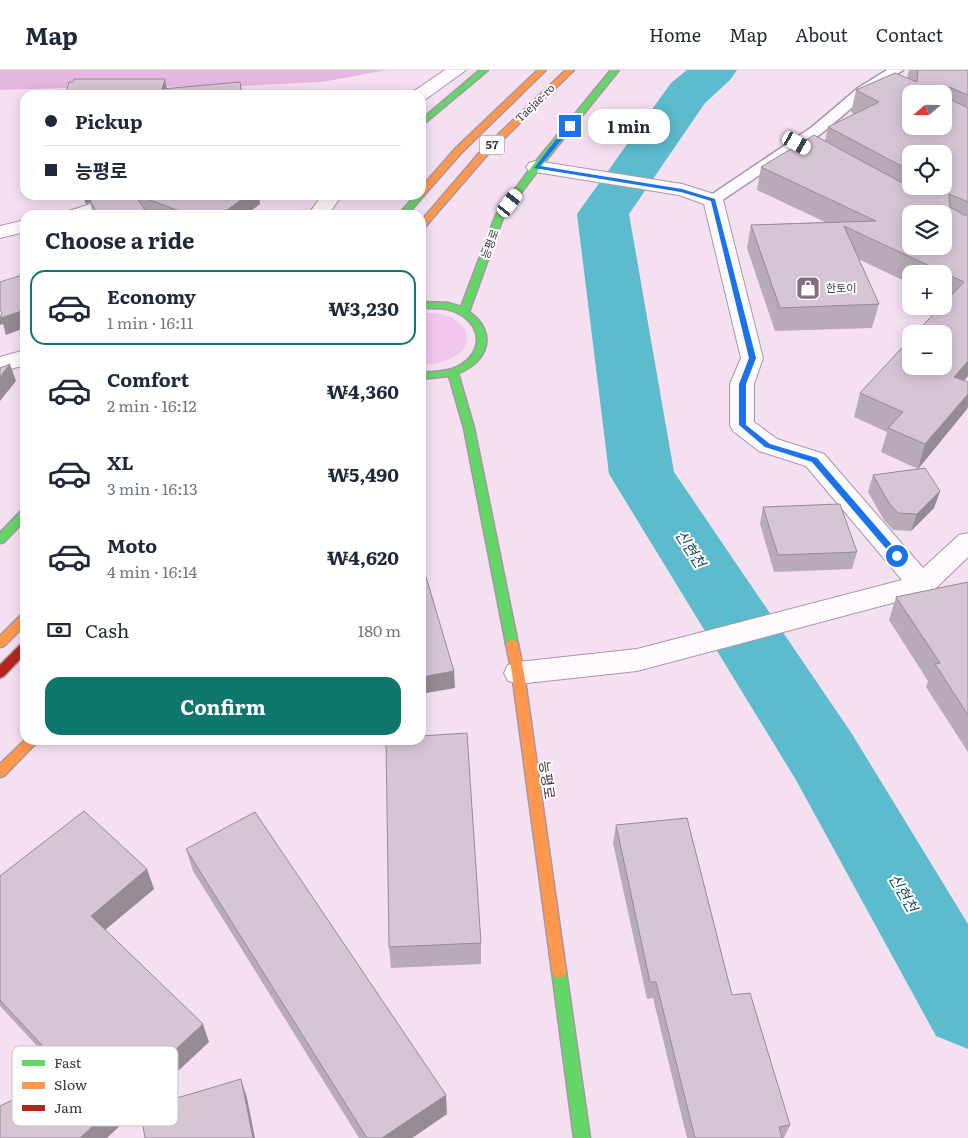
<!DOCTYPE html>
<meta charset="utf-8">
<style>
body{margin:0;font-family:Literata,"Noto Sans KR",serif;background:#f6f6f7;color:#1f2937;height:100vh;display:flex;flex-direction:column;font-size:19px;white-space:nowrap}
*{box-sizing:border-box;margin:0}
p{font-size:16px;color:#747a83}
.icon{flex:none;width:28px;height:28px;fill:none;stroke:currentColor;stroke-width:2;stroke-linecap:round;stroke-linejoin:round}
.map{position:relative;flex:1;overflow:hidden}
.sheet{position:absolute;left:20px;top:140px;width:406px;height:535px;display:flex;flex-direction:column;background:#fff;border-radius:15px;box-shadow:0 2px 12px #0003}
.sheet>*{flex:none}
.top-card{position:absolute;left:20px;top:20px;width:406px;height:110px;border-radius:15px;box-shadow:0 2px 12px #0003;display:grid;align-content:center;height:110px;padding:0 25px;background:#fff}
.needle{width:32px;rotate:250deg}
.fabs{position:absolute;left:902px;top:15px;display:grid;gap:10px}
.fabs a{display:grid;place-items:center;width:50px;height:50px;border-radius:10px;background:#fff;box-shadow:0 2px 12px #0003;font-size:25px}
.end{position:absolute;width:22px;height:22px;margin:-11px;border:6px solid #1a73e8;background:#fff;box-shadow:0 0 0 2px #fff}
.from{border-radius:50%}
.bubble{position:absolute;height:35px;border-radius:15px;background:#fff;box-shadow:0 2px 12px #0003;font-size:16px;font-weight:700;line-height:35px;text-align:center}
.car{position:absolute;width:15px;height:30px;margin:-15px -8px;border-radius:6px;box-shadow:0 0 4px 1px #0007;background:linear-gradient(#fff 24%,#345 0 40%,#fff 0 76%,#345 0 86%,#fff 0)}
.top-card b{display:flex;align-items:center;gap:18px;height:48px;font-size:19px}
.top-card b+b{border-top:1px solid #e0e1e3}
.top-card i{width:12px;height:12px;background:#1f2937}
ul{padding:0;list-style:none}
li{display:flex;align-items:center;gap:15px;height:75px;margin:0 10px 8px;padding:0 15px;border:2px solid transparent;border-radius:15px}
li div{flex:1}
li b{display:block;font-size:19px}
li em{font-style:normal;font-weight:700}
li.active{border-color:#0f766e}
li>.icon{width:45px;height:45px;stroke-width:1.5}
h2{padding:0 25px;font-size:22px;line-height:60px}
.pay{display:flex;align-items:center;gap:12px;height:55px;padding:0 25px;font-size:19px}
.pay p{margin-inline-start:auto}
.button{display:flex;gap:10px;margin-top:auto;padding:10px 25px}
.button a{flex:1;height:58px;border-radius:15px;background:#0f766e;color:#fff;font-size:20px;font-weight:700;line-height:58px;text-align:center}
header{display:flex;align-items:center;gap:30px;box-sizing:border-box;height:70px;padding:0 25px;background:#fff;border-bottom:1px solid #e0e1e3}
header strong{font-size:24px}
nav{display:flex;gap:28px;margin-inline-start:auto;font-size:18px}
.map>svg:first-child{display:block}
.green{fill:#f1c7ec}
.forest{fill:#e6b7e0}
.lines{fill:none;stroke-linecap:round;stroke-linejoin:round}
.river{fill:#5dbbce;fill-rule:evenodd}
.lane-casing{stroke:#a797a5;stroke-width:3}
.street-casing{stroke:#a797a5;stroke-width:2}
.fast-casing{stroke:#a797a5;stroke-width:3}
.slow-casing{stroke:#a797a5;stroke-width:3}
.jam-casing{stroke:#a797a5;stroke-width:3}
.lane{fill:#fefafd;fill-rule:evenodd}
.street{fill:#fefafd;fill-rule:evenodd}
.fast{fill:#63d668;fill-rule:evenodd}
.slow{fill:#ff974d;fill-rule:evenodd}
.jam{fill:#b3261e;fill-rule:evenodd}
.wall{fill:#b8aab6;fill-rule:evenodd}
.shaded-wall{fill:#968b94}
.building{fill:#d6c6d4;stroke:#968b94;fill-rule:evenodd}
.route{fill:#1a73e8}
.labels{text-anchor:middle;stroke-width:4;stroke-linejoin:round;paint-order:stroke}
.far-street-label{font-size:11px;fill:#41323f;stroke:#fff}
.far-poi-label{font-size:11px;fill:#41323f;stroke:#fff;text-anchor:start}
.shield{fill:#fff;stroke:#7a7079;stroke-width:1}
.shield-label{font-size:12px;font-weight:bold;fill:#41323f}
.street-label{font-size:14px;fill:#41323f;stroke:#fff}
.water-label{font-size:15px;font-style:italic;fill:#144b53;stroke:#fff}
.key{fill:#fff;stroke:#c6c2c5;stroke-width:1}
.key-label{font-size:14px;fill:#41323f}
</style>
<header>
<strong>Map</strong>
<nav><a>Home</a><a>Map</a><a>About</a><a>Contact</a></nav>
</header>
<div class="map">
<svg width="968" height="1068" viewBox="0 0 968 1068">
<rect width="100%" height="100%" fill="#f5e0f2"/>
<path class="green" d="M421,243C478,239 486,293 421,295Z"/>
<polygon class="forest" points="0,0 387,0 322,12 240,16 92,17 0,20"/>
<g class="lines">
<polygon class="river" points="687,0 737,0 730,10 705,33 629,144 674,402 852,664 968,854 968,979 936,966 796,710 609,404 577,144 671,13"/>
<g class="lane-casing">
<polygon id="lane" points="887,0 903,0 868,24 822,63 718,133 708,133 705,130 708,127 812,57 858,18"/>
</g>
<g class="street-casing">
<g id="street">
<polygon points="445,0 466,0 426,29 421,30 421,25 411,25 414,21"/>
<polygon points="536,91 682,114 720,126 723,130 763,288 754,314 754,352 777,369 824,384 923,498 959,465 968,463 968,487 932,522 922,525 637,601 518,614 508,611 504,603 508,595 518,592 637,579 902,510 806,396 759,381 733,361 730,355 730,314 741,288 704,134 679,125 529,101 526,97 529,93"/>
<polygon points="118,125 158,125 155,129 132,133 97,145 66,145 69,141"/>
<polygon points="322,125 342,125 328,145 308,145"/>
<polygon points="25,150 25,162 0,168 0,156"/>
<polygon points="25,280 25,295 0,302 0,287"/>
</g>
</g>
<g class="fast-casing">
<g id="fast">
<polygon points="480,0 488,0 421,56 421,50"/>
<path d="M611,0H619L539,99L504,145L469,242C498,262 488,292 458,303L474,358L518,574L516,577H508L506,574L464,358L449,306L421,309V303C431,302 442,302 452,299C483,288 486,256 456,242C445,237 433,238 421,238V232L448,233L461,237L496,145L533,95Z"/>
<polygon points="421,123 424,125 407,145 398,145 416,125 421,125"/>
<polygon points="25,440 25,450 4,472 0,473 0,463 21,441"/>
<polygon points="559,894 564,896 566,901 590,1068 574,1068 552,901 554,896"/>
</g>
</g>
<g class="slow-casing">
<g id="slow">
<polygon points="538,0 546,0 462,82 424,125 419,125 421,125 421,118 456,78"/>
<polygon points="566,0 574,0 487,85 424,158 421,158 421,151 481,81"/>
<polygon points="25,544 25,555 4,576 0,577 0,566 21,545"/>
<polygon points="512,570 516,571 518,574 524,603 566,901 564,906 559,908 554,906 552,901 512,603 506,574 508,571"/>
<polygon points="25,670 39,670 4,706 0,707 0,694"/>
</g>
</g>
<g class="jam-casing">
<polygon id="jam" points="25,573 25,584 4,606 0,608 0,595 21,574"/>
</g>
<use href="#lane" class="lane"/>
<use href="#street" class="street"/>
<use href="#fast" class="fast"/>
<use href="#slow" class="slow"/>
<use href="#jam" class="jam"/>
</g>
<g class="wall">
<path d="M909,0H968V306L964,311L967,339L918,399L881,382L887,362L854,347L860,323L946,231L944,230V204H911V214L858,189L879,234L872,258L775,261L747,178L751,155L825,152L757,120L761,97L825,71L828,57L854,44L851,42L856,20L907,8ZM911,84L944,116H911Z"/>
<polygon points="81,125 259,125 260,134 245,145 150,145 148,144 148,145 93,145 90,132 86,134"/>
<polygon points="873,405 940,421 934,438 911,461 893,460 884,450 868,422"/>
<polygon points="763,437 857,482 852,499 774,502 760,454"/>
<polygon points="968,512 968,682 926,617 928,611 889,550 896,527"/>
<polygon points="616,755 732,925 790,1055 784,1068 687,1068 653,928 647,929 613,773"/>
<polygon points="186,779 447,1044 412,1068 359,1068 193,801"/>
<polygon points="147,799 154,819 105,860 209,972 64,1005 0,936 0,806"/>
<polygon points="481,873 481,894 391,898 389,877"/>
</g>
<g class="shaded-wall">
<polygon points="165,9 168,25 162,19"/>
<polygon points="84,125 112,125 86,134"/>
<polygon points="248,125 259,125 260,134 245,145 220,145"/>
<polygon points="25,240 25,258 6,265 3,254 0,255 0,246 1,248"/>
<polygon points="968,291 968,306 946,331 954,307"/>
<polygon points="10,294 16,311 0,331 0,307"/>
<polygon points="968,324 968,337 967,339 918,399 925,374"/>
<polygon points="940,421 934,438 911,461 917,444"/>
<polygon points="454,601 455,618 421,624 421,607"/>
<polygon points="147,799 154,819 100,864 91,846"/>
<polygon points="203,954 209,972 107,1068 80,1068"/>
<polygon points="241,1009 247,1028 255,1068 253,1068"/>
<polygon points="446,1025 447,1044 412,1068 382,1068"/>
</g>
<g class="building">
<path d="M916,0H968V25L949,17V29L968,38V132L949,124L950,137L964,145H968V291L954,307L968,312V324L925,374L888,358L903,342L860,323L911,268V296H944V264H915L941,236H944V233L964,212L844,156L879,234L780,238L751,155L876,151L761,97L814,65L919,122H942L939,116H944V84H911V101L828,57L879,32L856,20L895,3L917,12L918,2ZM911,24H944V56H911ZM911,144H944V176H911Z"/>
<polygon points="74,9 165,9 162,19 240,12 242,25 65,25 69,12 73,12"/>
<polygon points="108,125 135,125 148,145 98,145 90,130"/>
<polygon points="137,125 248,125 220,145 190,145"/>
<polygon points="25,204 25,240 0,248 2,243 0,240 0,212"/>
<polygon points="10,294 0,307 0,298"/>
<polygon points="925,398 940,421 917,444 898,443 889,433 873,405"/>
<polygon points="840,434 857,482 778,485 763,437"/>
<polygon points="421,506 426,507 454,601 421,607"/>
<polygon points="968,512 968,645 935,594 940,593 896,527"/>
<polygon points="467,663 481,873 389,877 386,670 421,670 421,666"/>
<polygon points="84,741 147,799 91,846 203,954 80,1068 0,1068 0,1036 68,1003 0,930 0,806"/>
<polygon points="255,742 446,1025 382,1068 367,1068 186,779"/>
<polygon points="687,748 732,925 750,923 790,1055 779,1057 782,1068 695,1068 656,912 650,912 616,755"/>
<polygon points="241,1009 253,1068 145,1068 140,1039"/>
</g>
<polygon class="route" points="568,54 573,56 540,96 682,119 715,129 756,288 746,314 746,355 770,374 817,388 900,484 900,488 894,488 812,392 765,377 739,355 739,314 749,288 711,131 681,122 534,98"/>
<defs>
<g id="shop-square" transform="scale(1.25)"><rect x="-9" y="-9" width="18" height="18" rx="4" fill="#806f7e" stroke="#fff"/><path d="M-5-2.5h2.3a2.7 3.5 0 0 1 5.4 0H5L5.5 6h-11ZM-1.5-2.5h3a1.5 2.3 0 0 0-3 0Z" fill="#fff"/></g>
</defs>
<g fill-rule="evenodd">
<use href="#shop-square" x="808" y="218"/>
</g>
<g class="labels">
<g class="far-street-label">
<text transform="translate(535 33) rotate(-44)" y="4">Taejae-ro</text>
<text transform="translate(490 174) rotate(-70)" y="4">능평로</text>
</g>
<g class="far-poi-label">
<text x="826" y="222">한토이</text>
</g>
<rect class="shield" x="479.5" y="65.5" width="25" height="19" rx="4"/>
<g class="shield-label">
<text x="492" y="79">57</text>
</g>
<g class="street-label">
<text transform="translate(547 710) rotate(82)" y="5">능평로</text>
</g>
<g class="water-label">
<text transform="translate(690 479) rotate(57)" y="5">신현천</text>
<text transform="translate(903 823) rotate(60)" y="5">신현천</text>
</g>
</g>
<rect x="12" y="976" width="166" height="80" rx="8" class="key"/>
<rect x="22" y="990" width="23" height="6" fill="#63d668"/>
<rect x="22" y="1012" width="23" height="7" fill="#ff974d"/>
<rect x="22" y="1035" width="23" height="6" fill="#b3261e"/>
<g class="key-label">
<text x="54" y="998">Fast</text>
<text x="54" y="1020">Slow</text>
<text x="54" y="1043">Jam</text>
</g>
</svg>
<div class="fabs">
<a><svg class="needle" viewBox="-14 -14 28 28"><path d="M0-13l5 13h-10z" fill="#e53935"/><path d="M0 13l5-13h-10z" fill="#747a83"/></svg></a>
<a><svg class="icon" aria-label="locate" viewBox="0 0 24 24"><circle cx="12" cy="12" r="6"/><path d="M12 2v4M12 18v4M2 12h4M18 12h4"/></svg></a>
<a><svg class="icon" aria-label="layers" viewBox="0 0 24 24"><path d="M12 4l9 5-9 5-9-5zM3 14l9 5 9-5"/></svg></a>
<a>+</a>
<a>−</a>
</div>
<i class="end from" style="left:897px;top:486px"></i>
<i class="end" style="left:570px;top:56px"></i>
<div class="bubble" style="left:588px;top:39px;width:82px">1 min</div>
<i class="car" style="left:797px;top:73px;rotate:119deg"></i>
<i class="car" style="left:510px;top:133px;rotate:37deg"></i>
<div class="top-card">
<b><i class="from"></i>Pickup</b>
<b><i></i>능평로</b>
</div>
<section class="sheet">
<h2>Choose a ride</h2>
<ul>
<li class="active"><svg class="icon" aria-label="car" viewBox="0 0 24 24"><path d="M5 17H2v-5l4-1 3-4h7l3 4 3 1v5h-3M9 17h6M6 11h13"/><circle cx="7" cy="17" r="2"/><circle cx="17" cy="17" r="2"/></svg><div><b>Economy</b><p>1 min · 16:11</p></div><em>₩3,230</em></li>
<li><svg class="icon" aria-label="car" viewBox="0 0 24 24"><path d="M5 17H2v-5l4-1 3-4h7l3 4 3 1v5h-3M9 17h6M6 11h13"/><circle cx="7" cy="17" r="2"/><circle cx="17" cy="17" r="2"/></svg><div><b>Comfort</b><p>2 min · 16:12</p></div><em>₩4,360</em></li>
<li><svg class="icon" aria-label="car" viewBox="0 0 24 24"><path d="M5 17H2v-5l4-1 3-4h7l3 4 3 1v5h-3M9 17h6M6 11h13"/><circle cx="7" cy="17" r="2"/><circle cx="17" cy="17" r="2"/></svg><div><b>XL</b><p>3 min · 16:13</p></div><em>₩5,490</em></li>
<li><svg class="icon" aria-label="car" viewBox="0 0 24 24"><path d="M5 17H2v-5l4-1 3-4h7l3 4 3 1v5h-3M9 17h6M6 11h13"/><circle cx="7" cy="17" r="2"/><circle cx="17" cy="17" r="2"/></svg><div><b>Moto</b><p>4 min · 16:14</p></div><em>₩4,620</em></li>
</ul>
<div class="pay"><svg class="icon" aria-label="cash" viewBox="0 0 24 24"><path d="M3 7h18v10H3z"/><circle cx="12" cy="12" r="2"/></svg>Cash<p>180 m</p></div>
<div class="button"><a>Confirm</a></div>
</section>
</div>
